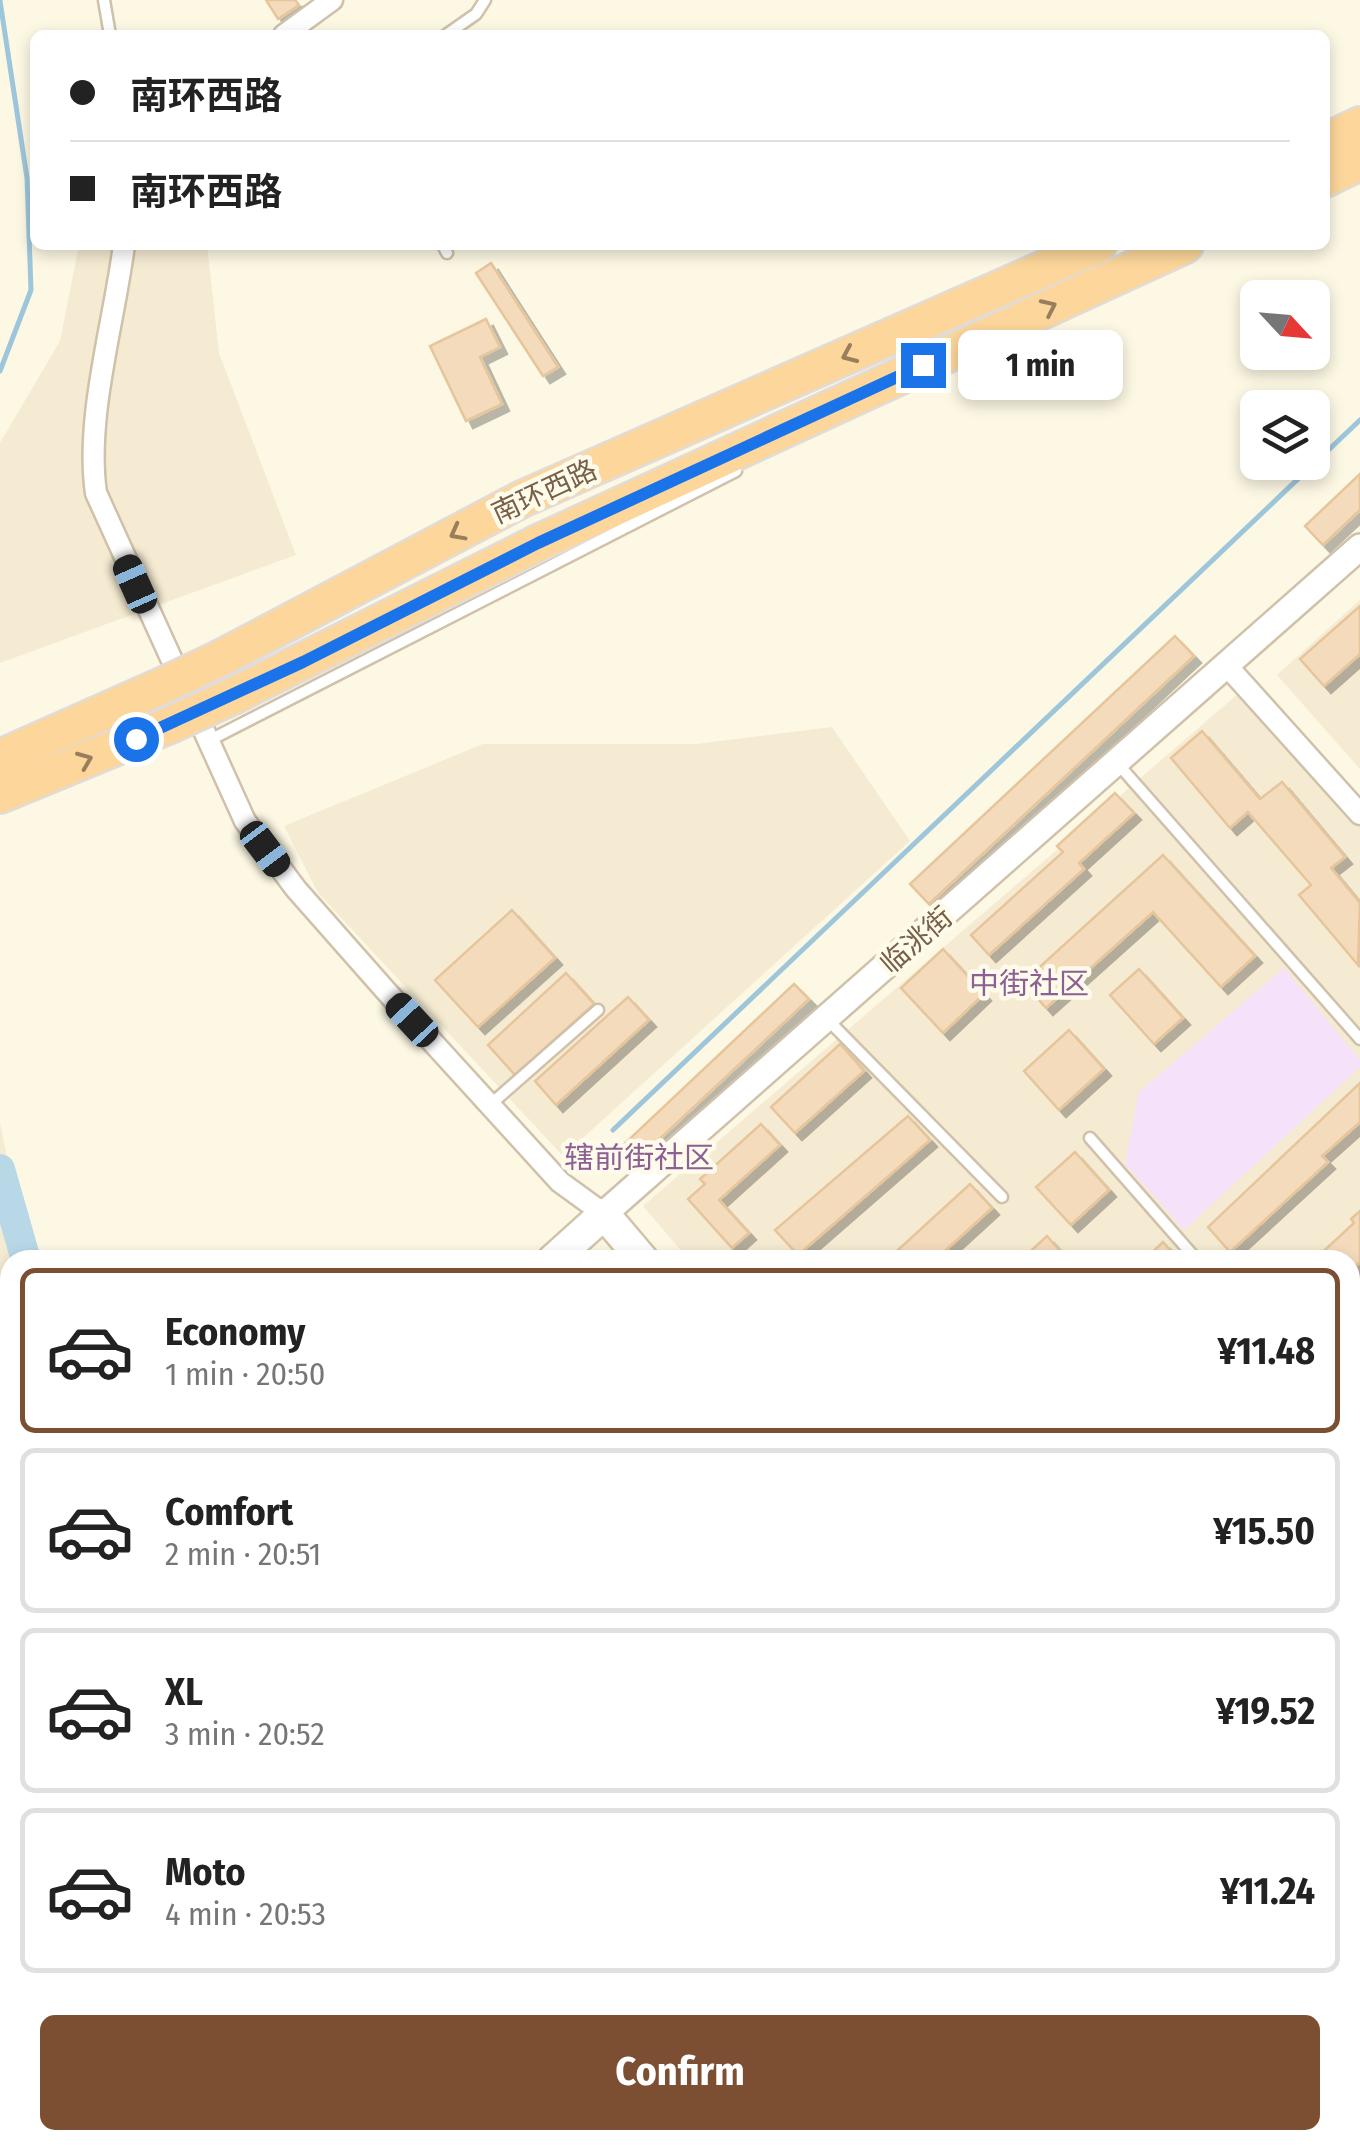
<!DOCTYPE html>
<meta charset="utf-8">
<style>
body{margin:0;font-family:"Fira Sans Condensed","Noto Sans SC",sans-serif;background:#f2f2f2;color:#222;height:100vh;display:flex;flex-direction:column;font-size:38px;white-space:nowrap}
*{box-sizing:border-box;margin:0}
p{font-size:32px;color:#767676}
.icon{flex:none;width:55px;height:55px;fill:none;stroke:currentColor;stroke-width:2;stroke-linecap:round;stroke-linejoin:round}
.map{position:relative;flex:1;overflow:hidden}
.side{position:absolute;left:0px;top:1250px;width:1360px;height:900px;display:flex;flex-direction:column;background:#fff;border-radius:30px 30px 0 0;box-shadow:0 5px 15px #0003}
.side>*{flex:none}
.guide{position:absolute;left:30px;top:30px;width:1300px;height:220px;border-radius:15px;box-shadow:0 5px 15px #0003;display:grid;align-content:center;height:220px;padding:0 40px;background:#fff}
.needle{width:65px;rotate:116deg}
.buttons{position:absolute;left:1240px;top:280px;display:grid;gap:20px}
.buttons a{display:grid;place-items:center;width:90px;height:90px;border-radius:15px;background:#fff;box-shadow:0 5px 15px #0003;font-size:50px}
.end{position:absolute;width:45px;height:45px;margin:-22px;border:12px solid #1a73e8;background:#fff;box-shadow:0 0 0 5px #fff}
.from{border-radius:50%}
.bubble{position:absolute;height:70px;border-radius:15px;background:#fff;box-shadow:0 5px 15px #0003;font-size:32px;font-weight:700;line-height:70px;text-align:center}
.car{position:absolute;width:30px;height:60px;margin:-30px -15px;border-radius:12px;box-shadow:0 0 8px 2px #0007;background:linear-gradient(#222 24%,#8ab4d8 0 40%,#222 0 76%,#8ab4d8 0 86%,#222 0)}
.guide b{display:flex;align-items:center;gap:35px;height:95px;font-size:38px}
.guide b+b{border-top:2px solid #e0e0e0}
.guide i{width:25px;height:25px;background:#222}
ul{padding:18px 0 0;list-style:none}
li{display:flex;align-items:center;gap:30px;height:165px;margin:0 20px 15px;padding:0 20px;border:5px solid #e0e0e0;border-radius:15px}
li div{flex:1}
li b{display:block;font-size:38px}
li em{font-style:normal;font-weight:700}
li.active{border-color:#7d4f32}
li>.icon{width:90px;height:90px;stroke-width:1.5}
.cta{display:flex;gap:20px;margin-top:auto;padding:20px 40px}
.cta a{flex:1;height:115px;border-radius:15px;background:#7d4f32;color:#fff;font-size:40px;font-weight:700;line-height:115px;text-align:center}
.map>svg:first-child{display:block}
.residential{fill:#f5ebd2}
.education{fill:#f5e1f9}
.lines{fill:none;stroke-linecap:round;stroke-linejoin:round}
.stream{stroke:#9ec6da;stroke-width:5}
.river{stroke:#b8d8e8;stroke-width:30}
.building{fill:#f4dbbb;stroke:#e7c59a;stroke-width:2.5;filter:url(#shadow)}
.service-casing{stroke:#cfc1aa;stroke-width:15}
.minor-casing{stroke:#cfc1aa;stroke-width:25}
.tertiary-casing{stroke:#cfc1aa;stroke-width:30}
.secondary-casing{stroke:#d2c2a7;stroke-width:35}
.trunk-casing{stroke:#e1dcd7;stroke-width:40}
.service{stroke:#fff;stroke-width:10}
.minor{stroke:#fff;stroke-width:20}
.tertiary{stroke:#fff;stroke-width:25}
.secondary{stroke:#fff;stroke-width:30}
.trunk{stroke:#fcd69a;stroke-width:35}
.rail{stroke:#bda2c7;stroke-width:5;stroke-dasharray:15 10;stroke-linecap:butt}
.trunk-bridge-casing{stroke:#e1dcd7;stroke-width:40;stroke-linecap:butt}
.trunk-bridge{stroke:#fcd69a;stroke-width:35}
.oneway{stroke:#987e5c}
.route{stroke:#1a73e8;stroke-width:12}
.labels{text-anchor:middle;stroke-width:9;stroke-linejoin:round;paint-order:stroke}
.street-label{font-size:28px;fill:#776148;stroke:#fffbeb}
.neighbourhood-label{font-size:30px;fill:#8c6094;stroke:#fffbeb}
</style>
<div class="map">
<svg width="1360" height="2150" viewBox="0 0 1360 2150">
<defs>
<filter id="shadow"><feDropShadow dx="7" dy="7" stdDeviation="0" flood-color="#0004"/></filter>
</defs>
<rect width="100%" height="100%" fill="#fdf8e4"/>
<g class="residential">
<polygon points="79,245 207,245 219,353 296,555 0,663 0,443 60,341"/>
<polygon points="1360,600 1360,769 1277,675"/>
<polygon points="1246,687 1360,821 1360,1404 1350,1413 1350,1260 689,1260 643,1206"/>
<polygon points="832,727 910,841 563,1156 318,893 284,826 483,744 696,744"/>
<polygon points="0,1123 28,1260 10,1260 10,1704 0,1712"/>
<polygon points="1360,1444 1360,1613 1350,1621 1350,1453"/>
<polygon points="10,2117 10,2140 334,2140 340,2150 0,2150 0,2126"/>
<polygon points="894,2140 1116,2140 1124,2150 884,2150"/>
</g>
<g class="education">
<polygon points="1284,968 1360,1060 1360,1067 1184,1230 1125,1164 1139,1092"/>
<polygon points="10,1789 10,2117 0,2126 0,1798"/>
</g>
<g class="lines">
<g class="stream">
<polyline points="0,1 27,178 31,290 0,371"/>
<polyline points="613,1130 1360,420"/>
<polyline points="545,2150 547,2140"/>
</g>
<g class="river">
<polyline points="0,1169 26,1260"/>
<polyline points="424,2140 431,2150"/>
</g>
</g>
<g class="building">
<polygon points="266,0 295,0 299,5 278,19"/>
<polygon points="491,263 558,367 543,376 476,273"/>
<polygon points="486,319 500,347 480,357 502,404 466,421 430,346"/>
<polygon points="1360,474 1360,510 1323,545 1305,526"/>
<polygon points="1360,606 1360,654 1324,686 1300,659"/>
<polygon points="1175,636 1194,656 929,904 910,884"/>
<polygon points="1202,731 1260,799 1282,782 1345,857 1331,868 1360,903 1358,965 1299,895 1311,885 1248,812 1230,828 1171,758"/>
<polygon points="1115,793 1134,813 1079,863 1084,869 989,955 971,935 1063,852 1057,846"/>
<polygon points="1163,855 1255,956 1221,987 1153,912 1046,1008 1023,982"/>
<polygon points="512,910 555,958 478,1027 435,980"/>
<polygon points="943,949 984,994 943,1033 901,988"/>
<polygon points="1139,969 1183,1018 1154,1044 1110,995"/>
<polygon points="566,973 594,1004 515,1075 488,1045"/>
<polygon points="794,984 809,999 634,1163 620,1148"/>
<polygon points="628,997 649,1020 556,1105 535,1081"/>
<polygon points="1069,1030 1104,1069 1059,1110 1024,1071"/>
<polygon points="840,1044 864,1071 795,1133 771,1107"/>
<polygon points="1360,1083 1360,1122 1322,1156 1328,1162 1230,1252 1208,1227"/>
<polygon points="908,1116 930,1140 798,1255 775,1230"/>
<polygon points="761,1124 780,1145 719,1200 749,1233 732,1248 688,1199 705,1184 700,1179"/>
<polygon points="1075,1152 1109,1190 1071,1225 1036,1187"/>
<polygon points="970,1184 992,1208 935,1260 887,1260"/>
<polygon points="1360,1211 1360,1262 1350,1271 1350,1260 1314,1260 1354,1223 1351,1219"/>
<polygon points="1047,1236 1068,1260 1021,1260"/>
<polygon points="1163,1242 1179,1260 1144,1260"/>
<polygon points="1360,1348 1360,1392 1350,1401 1350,1357"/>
<polygon points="6,1635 10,1678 0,1686 0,1640"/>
<polygon points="10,1808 10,1870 0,1879 0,1817"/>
<polygon points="1350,1879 1360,1889 1360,1934 1350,1923"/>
<polygon points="10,2130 10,2140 55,2140 44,2150 0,2150 0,2139"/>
<polygon points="78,2140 125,2140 133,2150 86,2150"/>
<polygon points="211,2140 260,2140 249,2150 211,2150"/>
<polygon points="277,2140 307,2140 316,2150 271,2150"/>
<polygon points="600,2140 643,2140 653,2150 590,2150"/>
<polygon points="964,2140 1009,2140 1016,2150 971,2150"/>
<polygon points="1034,2140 1079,2140 1087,2150 1042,2150"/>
<polygon points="1278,2140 1318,2140 1310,2150 1270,2150"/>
</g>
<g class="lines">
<g class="service-casing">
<g id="service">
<polyline points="104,0 110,35"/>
<polyline points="446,35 476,14 485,0"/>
<polyline points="443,245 447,253"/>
<polyline points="208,741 736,471"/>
<polyline points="1118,764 1360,1039"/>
<polyline points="827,1019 1002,1197"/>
<polyline points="491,1104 598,1010"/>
<polyline points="1090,1138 1197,1260"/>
<polyline points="1350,1610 1360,1602"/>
<polyline points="565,2150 567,2140"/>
</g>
</g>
<g class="minor-casing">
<g id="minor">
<polyline points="284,35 332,0"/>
<path d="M124,245C114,323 85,418 96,493L245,821L296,889L386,991L560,1182L604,1214"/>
<polyline points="1228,667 1360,814"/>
<polyline points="510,2140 533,2150"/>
<polyline points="741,2150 751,2140"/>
</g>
</g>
<g class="tertiary-casing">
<g id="tertiary">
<polyline points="604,1214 1360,547"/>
<polyline points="0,1395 10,1421"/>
<polyline points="1350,1434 1360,1425"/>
<polyline points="357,2140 364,2150"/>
</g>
</g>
<g class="secondary-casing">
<g id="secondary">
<polyline points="553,1260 604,1214 643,1260"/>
<polyline points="0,1740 10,1731"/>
<polyline points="1350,2076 1360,2084"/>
</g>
</g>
<g class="trunk-casing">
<g id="trunk">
<polyline points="1325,142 1360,125"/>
<polyline points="1325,179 1360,162"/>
<polyline points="221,658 522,499 1098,245"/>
<polyline points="235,695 538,543 1185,245"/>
<polyline points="0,758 164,685"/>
<polyline points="0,795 170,725"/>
</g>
</g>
<use href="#service" class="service"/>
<use href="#minor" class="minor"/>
<use href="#tertiary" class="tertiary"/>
<use href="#secondary" class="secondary"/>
<use href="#trunk" class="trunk"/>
<g class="rail">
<polyline points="1350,1644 1360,1636"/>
<polyline points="1350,1664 1360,1656"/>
<polyline points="1350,1694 1360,1687"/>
<polyline points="1350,1731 1360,1723"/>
<polyline points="772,2150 783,2140"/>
<polyline points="815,2150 825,2140"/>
<polyline points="836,2150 846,2140"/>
<polyline points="886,2150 896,2140"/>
</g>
<g class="trunk-bridge-casing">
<g id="trunk-bridge">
<polyline points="164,685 221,658"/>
<polyline points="170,725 235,695"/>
</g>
</g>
<use href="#trunk-bridge" class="trunk-bridge"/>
</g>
<defs><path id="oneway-chevron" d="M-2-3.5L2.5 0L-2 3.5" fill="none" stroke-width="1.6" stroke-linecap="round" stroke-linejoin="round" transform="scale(2.5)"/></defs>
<g class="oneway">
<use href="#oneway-chevron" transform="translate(1049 307) rotate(-25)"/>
<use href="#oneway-chevron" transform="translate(849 355) rotate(156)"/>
<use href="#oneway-chevron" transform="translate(457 533) rotate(152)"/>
<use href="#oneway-chevron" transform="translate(85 760) rotate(-22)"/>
</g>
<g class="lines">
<polyline class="route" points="136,739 303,662 538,543 923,365"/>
</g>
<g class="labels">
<g class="street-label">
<text transform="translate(544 491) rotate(-25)" y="10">南环西路</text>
<text transform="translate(916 940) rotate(-41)" y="10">临洮街</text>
</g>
<g class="neighbourhood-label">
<text x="1029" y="994">中街社区</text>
<text x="639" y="1168">辖前街社区</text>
</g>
</g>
</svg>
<div class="buttons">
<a><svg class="needle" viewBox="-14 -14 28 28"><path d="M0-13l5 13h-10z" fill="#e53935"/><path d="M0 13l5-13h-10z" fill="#767676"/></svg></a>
<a><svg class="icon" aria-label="layers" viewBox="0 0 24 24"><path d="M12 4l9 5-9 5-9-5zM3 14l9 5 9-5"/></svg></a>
</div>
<i class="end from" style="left:136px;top:739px"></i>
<i class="end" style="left:923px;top:365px"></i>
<div class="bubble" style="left:958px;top:330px;width:165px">1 min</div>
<i class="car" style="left:135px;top:584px;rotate:336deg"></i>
<i class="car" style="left:265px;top:849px;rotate:143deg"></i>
<i class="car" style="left:412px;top:1020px;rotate:317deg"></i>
<div class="guide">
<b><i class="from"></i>南环西路</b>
<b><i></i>南环西路</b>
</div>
<section class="side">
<ul>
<li class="active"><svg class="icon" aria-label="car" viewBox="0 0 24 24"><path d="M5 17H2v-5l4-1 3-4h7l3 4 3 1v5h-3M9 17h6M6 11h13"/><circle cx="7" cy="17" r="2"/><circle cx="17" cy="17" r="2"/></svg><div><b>Economy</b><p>1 min · 20:50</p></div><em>¥11.48</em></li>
<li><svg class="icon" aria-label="car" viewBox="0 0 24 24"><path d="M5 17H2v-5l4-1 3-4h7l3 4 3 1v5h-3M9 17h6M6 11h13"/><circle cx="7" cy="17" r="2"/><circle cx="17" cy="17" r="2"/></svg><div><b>Comfort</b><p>2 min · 20:51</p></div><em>¥15.50</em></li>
<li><svg class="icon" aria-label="car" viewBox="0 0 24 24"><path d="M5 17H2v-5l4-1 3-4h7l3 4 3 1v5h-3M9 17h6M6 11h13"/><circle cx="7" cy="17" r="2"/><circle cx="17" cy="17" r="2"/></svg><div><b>XL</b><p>3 min · 20:52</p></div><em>¥19.52</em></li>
<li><svg class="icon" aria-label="car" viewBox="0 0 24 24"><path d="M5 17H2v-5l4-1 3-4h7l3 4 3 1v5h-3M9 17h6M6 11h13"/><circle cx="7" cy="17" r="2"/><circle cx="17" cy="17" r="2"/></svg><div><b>Moto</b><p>4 min · 20:53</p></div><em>¥11.24</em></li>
</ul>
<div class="cta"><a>Confirm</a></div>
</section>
</div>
